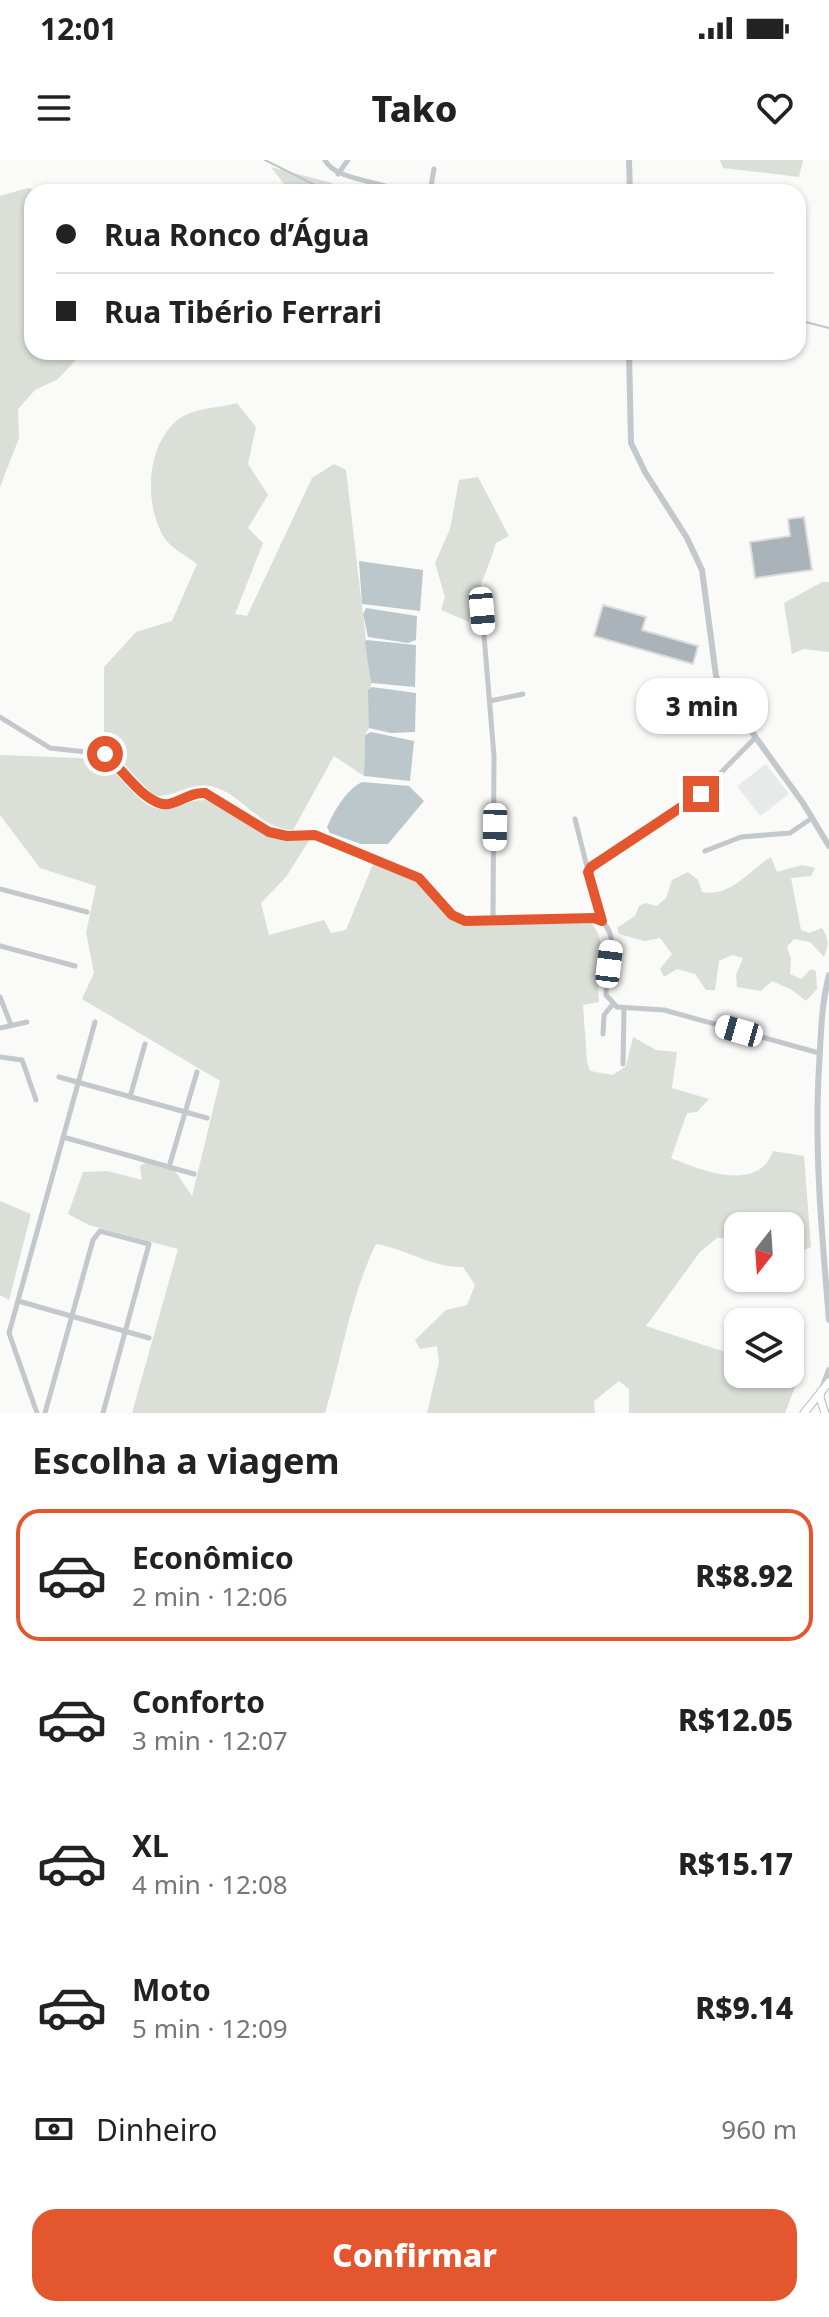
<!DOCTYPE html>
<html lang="pt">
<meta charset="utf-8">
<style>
body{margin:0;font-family:"Noto Sans",sans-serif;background:#f6f6f6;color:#222;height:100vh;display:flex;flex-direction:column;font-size:30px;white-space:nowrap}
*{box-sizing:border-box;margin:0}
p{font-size:26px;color:#767676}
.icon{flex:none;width:44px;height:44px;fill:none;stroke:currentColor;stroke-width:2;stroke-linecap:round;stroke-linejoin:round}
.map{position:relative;height:1253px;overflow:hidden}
.side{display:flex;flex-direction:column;background:#fff;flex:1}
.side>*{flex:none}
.banner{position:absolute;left:24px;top:24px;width:782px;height:176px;border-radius:24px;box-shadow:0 2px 6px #0004;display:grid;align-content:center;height:176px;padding:0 32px;background:#fff}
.needle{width:52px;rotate:197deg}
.controls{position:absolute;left:724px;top:1052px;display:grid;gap:16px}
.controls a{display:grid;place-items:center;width:80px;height:80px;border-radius:16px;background:#fff;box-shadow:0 2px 6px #0004;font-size:40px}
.end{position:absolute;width:36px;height:36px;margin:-18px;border:10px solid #e4572e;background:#fff;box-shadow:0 0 0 4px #fff}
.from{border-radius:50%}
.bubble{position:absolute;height:56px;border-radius:24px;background:#fff;box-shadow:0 2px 6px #0004;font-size:26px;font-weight:800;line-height:56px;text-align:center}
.car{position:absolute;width:24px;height:48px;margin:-24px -12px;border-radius:10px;box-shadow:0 0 6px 2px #0007;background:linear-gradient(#fff 24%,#345 0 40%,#fff 0 76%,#345 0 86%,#fff 0)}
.banner b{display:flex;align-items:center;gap:28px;height:76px;font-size:30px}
.banner b+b{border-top:2px solid #e0e0e0}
.banner i{width:20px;height:20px;background:#222}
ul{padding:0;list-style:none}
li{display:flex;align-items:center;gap:24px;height:132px;margin:0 16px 12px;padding:0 16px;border:4px solid transparent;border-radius:24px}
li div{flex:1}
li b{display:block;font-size:30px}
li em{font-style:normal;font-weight:800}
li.active{border-color:#e4572e}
li>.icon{width:72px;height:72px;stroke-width:1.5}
h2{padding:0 32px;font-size:36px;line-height:96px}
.pay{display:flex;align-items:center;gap:20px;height:88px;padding:0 32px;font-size:30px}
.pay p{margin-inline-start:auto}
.button{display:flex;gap:16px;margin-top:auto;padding:16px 32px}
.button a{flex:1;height:92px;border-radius:24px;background:#e4572e;color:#fff;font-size:32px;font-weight:800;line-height:92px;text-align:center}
.status{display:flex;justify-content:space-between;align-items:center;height:56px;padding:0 40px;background:#fff;direction:ltr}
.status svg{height:22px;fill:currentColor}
header{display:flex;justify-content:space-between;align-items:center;height:104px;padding:0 32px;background:#fff;font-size:36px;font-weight:800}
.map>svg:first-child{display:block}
.built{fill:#e8e9e9}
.green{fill:#dadfd7}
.water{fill:#bbc7cb}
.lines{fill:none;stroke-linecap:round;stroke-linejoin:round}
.stream{stroke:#bbc7cb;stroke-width:2}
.building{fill:#aab3b9;stroke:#dcdcda;stroke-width:2}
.primary-casing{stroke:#b5babe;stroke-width:9}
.minor{stroke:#c3c8cc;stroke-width:5}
.tertiary{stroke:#c3c8cc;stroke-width:6}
.primary{stroke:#fff;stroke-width:7}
.route{stroke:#e4572e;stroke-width:10}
</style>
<div class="status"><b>12:01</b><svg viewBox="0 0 49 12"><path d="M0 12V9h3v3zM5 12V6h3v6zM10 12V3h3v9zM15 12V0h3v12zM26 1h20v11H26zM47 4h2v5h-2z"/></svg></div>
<header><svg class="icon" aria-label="menu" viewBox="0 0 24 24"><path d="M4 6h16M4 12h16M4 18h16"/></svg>Tako<svg class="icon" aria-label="heart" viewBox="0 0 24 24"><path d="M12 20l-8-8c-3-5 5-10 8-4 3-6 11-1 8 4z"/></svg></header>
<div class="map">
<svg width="829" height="1253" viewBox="0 0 829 1253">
<rect width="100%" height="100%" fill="#fafaf8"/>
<polygon class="built" points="766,604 789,634 760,656 737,626"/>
<g class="green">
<polygon points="720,0 803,0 799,17 723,8"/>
<polygon points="271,7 332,23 330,32 290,32"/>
<polygon points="28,28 40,32 32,32 32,192 83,192 58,219 35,230 18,249 19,278 0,327 0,36"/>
<path d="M237,243L256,267L248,304L268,335L248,368L263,383L235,454L247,456L312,318L334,304L346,310L371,523L369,568L365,575L364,616L334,596L293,670C258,669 243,633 210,626C189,622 174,638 154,636L104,583V507L136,472L172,461L197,404C187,396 169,387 163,376C145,343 146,292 173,264C189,247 216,249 237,243Z"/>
<path d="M478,317L509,376L496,383C488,410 475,434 469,462L441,450L445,437L435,403L450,369L459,320Z"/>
<polygon points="822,422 829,422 829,492 804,489 792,494 784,443"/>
<path d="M0,595L103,599C115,611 138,642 152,647C172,655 193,634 213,642C256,659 254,683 310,679L286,717L261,743L269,775L324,760L331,773L346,770L373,704L423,725L451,758L465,765L589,761C613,785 594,813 599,842L583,845L587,902L590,911L613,915L626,906L633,877L656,890L677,892L672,928L709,939L697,952L687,953L671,998C702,1011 759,1033 773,991L804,996L811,1087L801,1091L790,1090V1066H738V1078H717L700,1092L646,1166L725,1192L738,1186V1214H790V1199L800,1214L785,1253H629V1229L619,1221L594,1241L595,1253H427L439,1202L437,1186L420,1189L415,1180L446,1150L467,1145L475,1125L463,1107C431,1108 408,1089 376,1084C350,1137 342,1197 325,1253H132L178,1089L89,1065L68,1054L83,1012L107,1011L142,1020L140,1006L146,1003L175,1011L192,1036L220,921L82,839L94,813L86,773L96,726L40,708L0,655Z"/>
<path d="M771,697L777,712L802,705L815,708L811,716L791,718L801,770L809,773L822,768C829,779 829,785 824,797L810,782L794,779L787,787L791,799L790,814L801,819L811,809L816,811L817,829L806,841L792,830L772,821L761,831L737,827L736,815L743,798L732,795L719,801L715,830H706L695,814L677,809L664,817L660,809L672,794L660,778L645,781L619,774L617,768L635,756L639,746L645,743L657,746L666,738L672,720L688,712L698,720L702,732C730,738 750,710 771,697Z"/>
<polygon points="0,1041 31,1054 9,1140 0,1135"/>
</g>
<g class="water">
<polygon points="359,401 423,410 420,451 362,444"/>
<polygon points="366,448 417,456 416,480 408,483 368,477 363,454"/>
<polygon points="367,480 416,485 415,527 371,523 365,482"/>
<polygon points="372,527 416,533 415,572 391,573 369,568 368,530"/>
<polygon points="371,572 414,581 410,621 364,616 365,575"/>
<path d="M362,622L409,626L424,641L388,684H361L330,673L327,667C334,651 346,630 362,622Z"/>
</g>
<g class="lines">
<g class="stream">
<polyline points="265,0 329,32"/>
<polyline points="798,160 829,168"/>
</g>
</g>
<g class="building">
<polygon points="804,357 812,410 755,418 750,382 790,376 788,359"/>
<polygon points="603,445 646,457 642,470 698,486 693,504 594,476"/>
</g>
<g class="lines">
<g class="primary-casing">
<g id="primary">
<polyline points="821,1231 820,1238 825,1253"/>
<polyline points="804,1253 829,1222"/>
</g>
</g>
<g class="minor">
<path d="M325,0C334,20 381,21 403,32"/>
<polyline points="338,14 348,0"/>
<polyline points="430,32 434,9"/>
<polyline points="482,451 494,596 493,760"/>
<polyline points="490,541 523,534"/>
<path d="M0,557L50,588L105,594L155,642L167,644L195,634L205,633L269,672L287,676L315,675L419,718L452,755L465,761L594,758C625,768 606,811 606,835L617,847L664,850L819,893"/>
<polyline points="575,659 588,711"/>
<polyline points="705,691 741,677 790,673 812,658"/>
<polyline points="0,729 87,752"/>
<polyline points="602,760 588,712 591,707 695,639 755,578"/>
<polyline points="0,786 75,806"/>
<polyline points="0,837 11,865"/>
<polyline points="0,868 27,862"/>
<polyline points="603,874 604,855 613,844"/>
<polyline points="0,897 22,900 36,940"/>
<polyline points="623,904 624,850"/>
<polyline points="59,917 207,958"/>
<polyline points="130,937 145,884"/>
<polyline points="63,977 194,1014"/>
<polyline points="169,1007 197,912"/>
<polyline points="18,1141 149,1178"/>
<polyline points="37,1253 9,1173 95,862"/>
<polyline points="45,1253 93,1080 100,1071 149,1084 103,1253"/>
</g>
<g class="tertiary">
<polyline points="629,0 630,32"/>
<polyline points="629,192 631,283 645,312 687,378 702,410 716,516 728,539 803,643 829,686"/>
<path d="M829,815C821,845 821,876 819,907C814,992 822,1075 829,1160"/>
<polyline points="823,1226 829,1210"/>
</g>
<use href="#primary" class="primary"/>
</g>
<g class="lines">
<path class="route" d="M105,594C121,607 147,648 169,644C182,641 192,632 205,633L269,672L287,676L315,675L419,718L452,755L465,761L594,758L602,761L588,712L591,707L701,634"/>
</g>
</svg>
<div class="controls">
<a><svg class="needle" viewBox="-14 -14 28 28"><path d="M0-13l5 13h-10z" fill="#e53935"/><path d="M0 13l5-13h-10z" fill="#767676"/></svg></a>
<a><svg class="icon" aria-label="layers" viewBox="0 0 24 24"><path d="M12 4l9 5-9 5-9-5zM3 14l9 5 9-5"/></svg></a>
</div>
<i class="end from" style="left:105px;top:594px"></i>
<i class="end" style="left:701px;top:634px"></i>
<div class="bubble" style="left:636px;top:518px;width:132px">3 min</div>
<i class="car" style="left:482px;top:451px;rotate:175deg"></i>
<i class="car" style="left:495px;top:667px;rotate:181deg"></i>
<i class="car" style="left:609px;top:804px;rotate:7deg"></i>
<i class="car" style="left:739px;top:871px;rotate:286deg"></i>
<div class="banner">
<b><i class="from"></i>Rua Ronco d’Água</b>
<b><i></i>Rua Tibério Ferrari</b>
</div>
</div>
<section class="side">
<h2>Escolha a viagem</h2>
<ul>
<li class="active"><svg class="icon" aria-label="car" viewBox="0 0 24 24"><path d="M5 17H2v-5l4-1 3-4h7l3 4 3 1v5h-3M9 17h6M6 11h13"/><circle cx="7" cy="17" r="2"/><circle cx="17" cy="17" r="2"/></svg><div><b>Econômico</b><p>2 min · 12:06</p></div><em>R$8.92</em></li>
<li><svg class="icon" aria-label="car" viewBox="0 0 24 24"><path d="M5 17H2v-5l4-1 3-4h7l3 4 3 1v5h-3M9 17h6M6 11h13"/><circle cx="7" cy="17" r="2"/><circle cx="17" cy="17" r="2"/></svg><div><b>Conforto</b><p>3 min · 12:07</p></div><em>R$12.05</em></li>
<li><svg class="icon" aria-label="car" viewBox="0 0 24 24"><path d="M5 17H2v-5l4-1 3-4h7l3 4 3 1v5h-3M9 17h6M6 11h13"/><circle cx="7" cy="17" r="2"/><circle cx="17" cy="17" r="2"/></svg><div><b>XL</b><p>4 min · 12:08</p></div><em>R$15.17</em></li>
<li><svg class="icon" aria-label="car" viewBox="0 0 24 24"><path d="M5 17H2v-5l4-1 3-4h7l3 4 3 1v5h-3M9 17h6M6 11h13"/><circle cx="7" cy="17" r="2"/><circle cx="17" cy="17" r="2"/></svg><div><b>Moto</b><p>5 min · 12:09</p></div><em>R$9.14</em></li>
</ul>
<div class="pay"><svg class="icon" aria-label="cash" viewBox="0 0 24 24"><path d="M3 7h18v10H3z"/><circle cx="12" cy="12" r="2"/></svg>Dinheiro<p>960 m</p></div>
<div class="button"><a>Confirmar</a></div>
</section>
